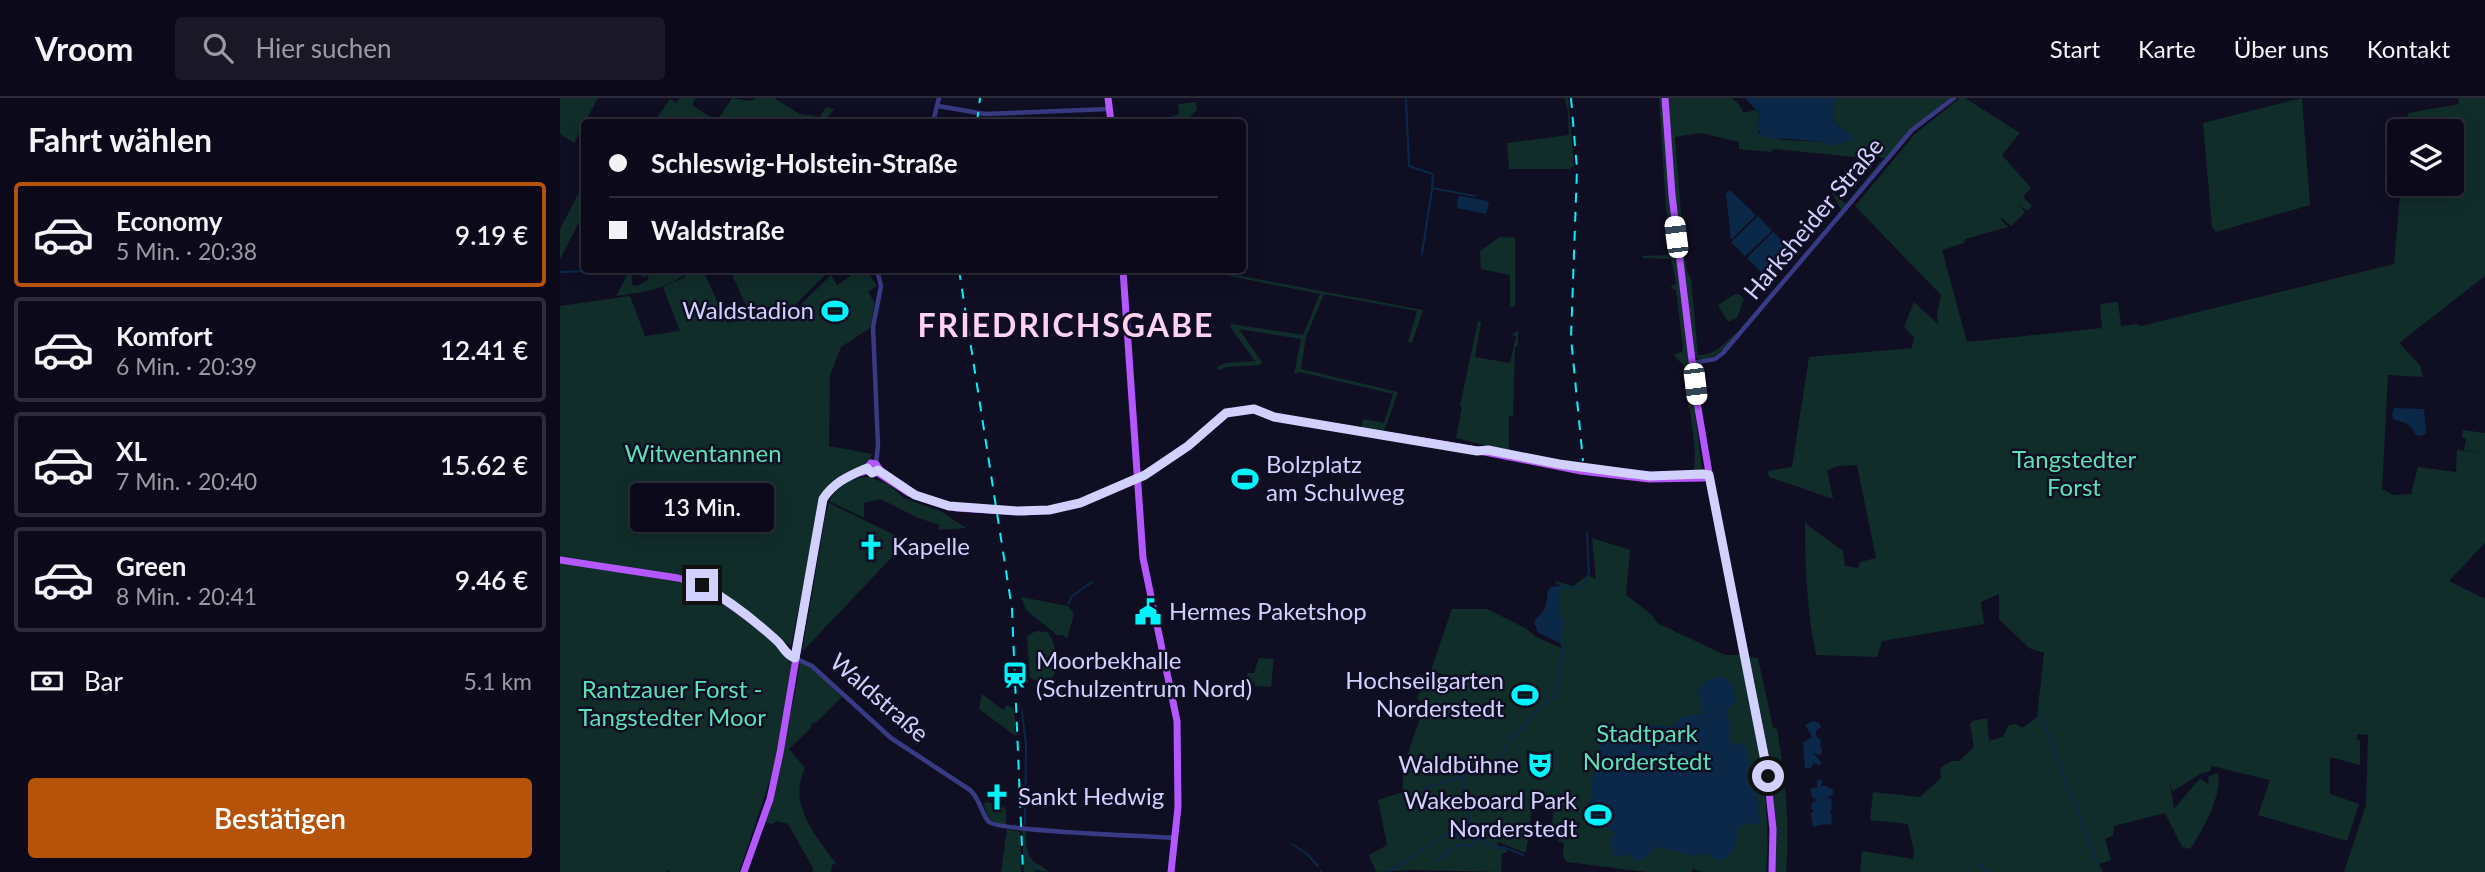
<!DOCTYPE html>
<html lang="de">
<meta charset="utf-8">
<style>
body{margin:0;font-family:Lato,sans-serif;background:#1a1827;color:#f1f3f6;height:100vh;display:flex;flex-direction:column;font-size:26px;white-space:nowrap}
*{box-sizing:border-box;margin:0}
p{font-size:23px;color:#9a9aa2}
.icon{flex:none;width:38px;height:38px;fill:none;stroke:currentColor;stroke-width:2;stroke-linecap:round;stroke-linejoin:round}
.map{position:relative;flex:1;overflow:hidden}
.drawer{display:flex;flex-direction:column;background:#0c0a1a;width:560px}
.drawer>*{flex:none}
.hud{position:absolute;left:21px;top:21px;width:665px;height:154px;border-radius:7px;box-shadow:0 4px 18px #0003,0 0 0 2px #2c2b39;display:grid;align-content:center;height:154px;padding:0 28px;background:#0c0a1a}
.tools{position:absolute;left:1827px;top:21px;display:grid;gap:14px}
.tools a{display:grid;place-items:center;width:77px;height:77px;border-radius:7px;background:#0c0a1a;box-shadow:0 4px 18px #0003,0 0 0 2px #2c2b39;font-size:35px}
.end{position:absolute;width:32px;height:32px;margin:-16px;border:9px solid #d2d0ff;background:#111;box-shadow:0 0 0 4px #111}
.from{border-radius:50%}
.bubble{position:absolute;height:49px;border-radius:7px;background:#0c0a1a;box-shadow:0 4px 18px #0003,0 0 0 2px #2c2b39;font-size:23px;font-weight:600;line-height:49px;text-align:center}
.car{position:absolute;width:21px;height:42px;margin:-21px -10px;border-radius:9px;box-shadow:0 0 5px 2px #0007;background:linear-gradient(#fff 24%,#345 0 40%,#fff 0 76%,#345 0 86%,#fff 0)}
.hud b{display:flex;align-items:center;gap:24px;height:66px;font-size:26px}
.hud b+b{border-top:2px solid #2c2b39}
.hud i{width:18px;height:18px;background:#f1f3f6}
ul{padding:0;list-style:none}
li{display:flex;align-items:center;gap:21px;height:105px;margin:0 14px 10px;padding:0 14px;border:4px solid #2c2b39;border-radius:7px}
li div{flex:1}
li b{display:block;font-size:26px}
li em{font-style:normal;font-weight:600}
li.on{border-color:#b45309}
li>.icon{width:63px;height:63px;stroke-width:1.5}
h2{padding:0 28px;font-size:32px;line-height:84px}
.pay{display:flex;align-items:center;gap:18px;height:77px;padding:0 28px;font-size:26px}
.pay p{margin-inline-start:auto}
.primary-button{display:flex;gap:14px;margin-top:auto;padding:14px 28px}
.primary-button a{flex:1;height:80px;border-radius:7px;background:#b45309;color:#fff;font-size:28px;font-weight:600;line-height:80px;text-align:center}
header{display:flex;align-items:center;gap:42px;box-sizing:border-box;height:98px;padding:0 35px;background:#0c0a1a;border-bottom:2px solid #2c2b39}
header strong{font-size:33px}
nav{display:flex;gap:38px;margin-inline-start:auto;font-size:24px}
.search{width:490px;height:63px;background:#1a1827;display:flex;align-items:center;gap:18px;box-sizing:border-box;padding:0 24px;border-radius:7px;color:#9a9aa2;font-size:26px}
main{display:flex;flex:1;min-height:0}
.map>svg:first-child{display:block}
.green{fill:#112d2a}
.water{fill:#0c2849}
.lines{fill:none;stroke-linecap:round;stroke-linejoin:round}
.stream{stroke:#0c2849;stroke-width:2}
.minor{stroke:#383b83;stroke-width:4.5}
.major{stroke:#b457ff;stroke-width:7}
.rail{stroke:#00f5fb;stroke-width:2;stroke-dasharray:10 9;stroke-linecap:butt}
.route{stroke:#d2d0ff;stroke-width:9}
.labels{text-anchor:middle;stroke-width:5;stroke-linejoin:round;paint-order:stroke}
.street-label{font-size:24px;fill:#d2d0ff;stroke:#100e23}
.poi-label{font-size:24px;fill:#d2d0ff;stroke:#100e23;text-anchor:start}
.park-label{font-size:24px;fill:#5ae1b5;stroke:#100e23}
.district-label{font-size:32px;font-weight:bold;letter-spacing:2px;fill:#ffd2f2;stroke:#100e23}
</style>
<header>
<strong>Vroom</strong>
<div class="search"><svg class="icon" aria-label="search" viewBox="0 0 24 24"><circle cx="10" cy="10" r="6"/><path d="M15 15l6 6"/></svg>Hier suchen</div>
<nav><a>Start</a><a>Karte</a><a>Über uns</a><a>Kontakt</a></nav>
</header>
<main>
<section class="drawer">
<h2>Fahrt wählen</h2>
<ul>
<li class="on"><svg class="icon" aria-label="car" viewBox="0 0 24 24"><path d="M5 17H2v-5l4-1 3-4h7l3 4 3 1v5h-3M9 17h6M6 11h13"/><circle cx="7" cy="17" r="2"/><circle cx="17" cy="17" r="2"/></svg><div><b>Economy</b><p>5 Min. · 20:38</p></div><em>9.19 €</em></li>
<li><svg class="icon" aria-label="car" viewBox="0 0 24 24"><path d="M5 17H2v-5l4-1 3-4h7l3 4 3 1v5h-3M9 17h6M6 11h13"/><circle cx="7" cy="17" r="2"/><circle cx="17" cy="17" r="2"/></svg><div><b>Komfort</b><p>6 Min. · 20:39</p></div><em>12.41 €</em></li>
<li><svg class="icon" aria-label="car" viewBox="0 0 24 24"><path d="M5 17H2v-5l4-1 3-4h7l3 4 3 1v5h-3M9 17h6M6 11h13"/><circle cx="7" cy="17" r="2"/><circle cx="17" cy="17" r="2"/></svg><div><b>XL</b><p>7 Min. · 20:40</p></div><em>15.62 €</em></li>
<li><svg class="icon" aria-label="car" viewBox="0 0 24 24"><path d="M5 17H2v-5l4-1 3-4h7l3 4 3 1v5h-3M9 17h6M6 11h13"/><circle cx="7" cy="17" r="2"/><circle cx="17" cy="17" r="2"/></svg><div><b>Green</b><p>8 Min. · 20:41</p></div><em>9.46 €</em></li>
</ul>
<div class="pay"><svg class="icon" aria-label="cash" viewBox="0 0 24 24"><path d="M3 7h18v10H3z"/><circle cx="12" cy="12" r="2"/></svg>Bar<p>5.1 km</p></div>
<div class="primary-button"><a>Bestätigen</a></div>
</section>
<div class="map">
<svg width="1925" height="774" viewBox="0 0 1925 774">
<rect width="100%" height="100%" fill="#100e23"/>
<g class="green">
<polygon points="0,0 38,0 14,45 0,36"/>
<polygon points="119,0 136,0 132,7 153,21 151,24 94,24 110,1 117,5"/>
<polygon points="172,0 190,3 196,0 214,0 240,16 260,19 266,9 274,11 267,20 273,24 153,24 155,22 157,23"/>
<polygon points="1004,0 1008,0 1014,68 1010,71 949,71 947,45 1009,37 1008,13"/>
<polygon points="1099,0 1102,0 1112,120 1142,371 1134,372 1135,354 1125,268 1115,259 1115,256 1122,254 1123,250 1116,192 1110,190 1116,185 1111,161 1083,160 1083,158 1109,157 1111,153 1106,111"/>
<path d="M1107,0H1172L1180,8L1183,15L1195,12L1200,16L1197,29L1199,36L1223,42L1264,44L1272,48L1293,41L1292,37L1280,29L1273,21L1275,0H1390L1351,32L1324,61L1316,57V61L1308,58L1296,80L1276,90L1274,96L1286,106L1320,64L1323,63L1281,112L1272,94L1275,89L1295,76L1304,61L1305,58H1298L1299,56L1308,54L1298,55L1296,59L1214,51L1211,54L1179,51V44L1141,35L1115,39L1124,152L1127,173L1131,181L1138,257C1159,258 1166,240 1180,233C1168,247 1154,267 1133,259L1114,99Z"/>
<path d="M1400,0H1405L1460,35L1442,57L1471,90L1463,99L1472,108L1467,113L1458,106L1465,114L1451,128L1442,120L1441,122L1448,129L1405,141L1404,145L1382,152L1407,244L1542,230L1540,206L1558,204L1561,228L1576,226L1581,228L1834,166L1841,86H1892V33H1846L1848,15L1899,6L1898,0H1925V178L1839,245L1860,267L1863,279L1828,277L1822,391L1833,397L1851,396L1858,369L1896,374L1897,352L1920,355L1904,352L1906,341L1902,340L1903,332L1925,335V445L1889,483L1925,501V774H1784L1806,707L1808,637L1797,636V641L1800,642V667L1770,659V696L1799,706L1787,743L1698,717L1710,682L1652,668L1650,673L1642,675L1613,693L1610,686L1614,711L1640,680L1649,687L1648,679L1657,675C1665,692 1641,736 1630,751L1622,749L1605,715L1554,728L1553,738L1545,741L1551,762L1539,766L1543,774H1300L1302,753L1353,761L1354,754L1348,726L1310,722L1313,694L1360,699L1381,680L1380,670L1392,663H1399L1414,649L1410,626L1413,623L1427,620L1429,643L1443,639L1449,627L1456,626L1462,630L1477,619L1484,555L1469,550L1439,521V496L1421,504L1424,526L1322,543L1317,559L1256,557C1247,513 1245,470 1245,425L1283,453L1285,468L1298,470L1300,464L1316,460L1297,367L1279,368L1267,372L1273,401L1209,379L1208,373L1232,369L1249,259L1352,250L1354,239L1344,229L1354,204L1378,226L1377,216L1381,197L1295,108L1355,36Z"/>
<polygon points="1742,0 1750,107 1656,134 1652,129 1643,25"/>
<polygon points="636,4 637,12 629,20 635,24 613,24 612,18 619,17 618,6"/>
<polygon points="24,85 24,115 0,161 0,131"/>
<polygon points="940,139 955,140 955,209 950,209 950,177 921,171 920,153"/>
<path d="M70,172H87L85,180L76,173L72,175V187L77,188L88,182L89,172H95V176L110,177L117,172H128C113,191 79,195 56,198Z"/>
<polygon points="130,172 143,172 167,225 192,221 170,172 270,172 231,211 227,212 230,217 271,177 277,187 295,175 297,177 306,172 317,188 308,194 315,205 310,230 281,249 270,277 269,348 312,356 310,363 313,362 304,371 276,382 261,401 234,552 260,405 231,548 145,486 128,480 0,459 0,208 70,198 85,238 120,233 103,189 123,180"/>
<polygon points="670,176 863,212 852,245 848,244 857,213 764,196 746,239 741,271 838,294 823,336 801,333 803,321 824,325 833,296 740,274 734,276 741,241 679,231 702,264 700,267 666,269 658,273 657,269 665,265 695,263 670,229 671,226 743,237 760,196 670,178"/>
<polygon points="1175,196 1179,196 1184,201 1177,220 1168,224 1158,207"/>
<polygon points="918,223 921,224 915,259 950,265 956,238 951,237 958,233 958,247 955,249 953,318 949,318 949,353 896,340 902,309 900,308"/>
<path d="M310,379L329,387L344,400L382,414L406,430L379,432V427L356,419L321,401L304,405V420L269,403C278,387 291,379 310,379Z"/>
<polygon points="269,405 347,443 242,554 265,420"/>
<path d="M1032,440L1070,452L1066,497L1092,517L1097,525L1165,557H1180C1194,629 1213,700 1206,774H1142L1133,771L1132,774H1086L1007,764L1003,758L1004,745L998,743L1000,728L992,726L994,709L977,706L972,710L966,755L938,744L937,747L947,752L946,755H942L941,774L852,772L816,774L809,757L827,747L818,702L843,694C840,667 857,631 866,605L857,601L868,574L896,584L898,582L871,572L892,511H927L967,531L976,539L1001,550L997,514L1000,510L998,494L1001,488L995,485L996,483L1013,488L1028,477L1036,481Z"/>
<polygon points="0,464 78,475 142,488 207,536 232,564 230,583 215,667 179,774 108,774 110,771 105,774 0,774"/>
<polygon points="461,499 508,508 514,516 507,541 503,537 497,537 466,512"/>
<path d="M476,533L487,534C496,542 503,577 487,583C482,585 475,582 470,580L467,538Z"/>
<path d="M1187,559L1198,560L1213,630L1217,631C1225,678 1230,725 1226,774H1213L1215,747Z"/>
<polygon points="699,560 714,561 711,589 695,588 694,583 693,586 688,586 687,575 694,575"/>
<path d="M240,564L251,569L282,599L257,624L252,625L250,631L229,651L245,670C227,706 256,738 277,767L272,766L271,774H253V770L228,726L217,723L212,726L205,724L234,600Z"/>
<polygon points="422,596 443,612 447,607 454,611 456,638 419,611"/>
<path d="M427,704L443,708L446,712V728C429,723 428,723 424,705Z"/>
<polygon points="447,731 460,734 461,774 441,774"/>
<path d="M462,733H466C466,744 465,754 473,763C478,768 483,767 488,774L475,772V774H464Z"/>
</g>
<g class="water">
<polygon points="1185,0 1275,0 1273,22 1280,29 1292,37 1293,41 1272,48 1264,44 1202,39 1197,29 1200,16"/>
<polygon points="1170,92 1196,117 1171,142 1166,96"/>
<polygon points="901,98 927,103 929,106 926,116 897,110 898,99"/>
<polygon points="1198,118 1212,133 1185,158 1171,144"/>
<polygon points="1213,134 1227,148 1201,174 1187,160"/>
<path d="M1834,310L1864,311L1866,335L1861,338L1855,337C1852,326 1845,324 1835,322L1832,318Z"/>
<path d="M1005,487L998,494L1001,510L997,514L1003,522L1002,546L978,534L974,524C977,519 983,516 985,510C991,493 981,489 1005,487Z"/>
<path d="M1157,578C1173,580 1174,590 1176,604L1166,612L1171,629L1169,642L1171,645L1184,647L1186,651L1198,703L1199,726H1182C1171,742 1182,755 1159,763L1146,756L1129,757L1097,749L1081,763L1075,762L1069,756C1062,759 1056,761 1051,754L1052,746L1048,742L1053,739L1054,735L1029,717L1033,676L1043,636L1048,635L1074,638L1082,628L1096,627L1113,629L1119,619L1143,616L1137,593L1143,585Z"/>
<polygon points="1253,623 1259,625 1261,629 1256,633 1256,638 1261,642 1260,649 1262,651 1261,656 1258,657 1253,655 1262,665 1259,667 1254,665 1251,670 1245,670 1243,645 1252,639 1245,627"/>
<polygon points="1257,682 1262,682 1261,688 1266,688 1273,692 1273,696 1265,701 1271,700 1272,712 1269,712 1272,717 1271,727 1265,726 1253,729 1251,715 1254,713 1251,710 1252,705 1258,702 1252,699 1250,691 1257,689"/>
<polygon points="912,726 920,731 922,742 898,741 894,738 895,736"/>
</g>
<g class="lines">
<g class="stream">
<polyline points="846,0 849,68 873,76 872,90 915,98"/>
<polyline points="862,156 872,91"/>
<polyline points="0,174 59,172"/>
<polyline points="1023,487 1029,475 1027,434"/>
<polyline points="1005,488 1014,490 1020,489"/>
<polyline points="508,506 512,498 532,484"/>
<path d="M978,611L995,600C997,581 1004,564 1002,546"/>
<polyline points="1479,612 1537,765"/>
<polyline points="462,614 466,647 465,726"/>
<polyline points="970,621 977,612"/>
<polyline points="951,642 969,622"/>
<polyline points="906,661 932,668 948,646"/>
<polyline points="851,673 902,660"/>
<polyline points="863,690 903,679"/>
<polyline points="922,742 939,751 943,749 963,757"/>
<polyline points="732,746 746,755 758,768"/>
<polyline points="464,755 475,771"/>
<polyline points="877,763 885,755 902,746 911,748 916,742"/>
<polyline points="1419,766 1426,774"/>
<polyline points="761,773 761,774"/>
<path d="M829,774L903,725L911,722C898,704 908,682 905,662"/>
</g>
<g class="minor">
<polyline points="378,8 425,16 549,11"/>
<polyline points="373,24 379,0"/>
<polyline points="1133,265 1155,261 1163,255 1352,32 1394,0"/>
<polyline points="316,365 318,348 313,229 321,188 317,172"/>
<path d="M235,560L252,568L331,640L410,692C421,702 422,718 429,724C438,733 590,738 614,740"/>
</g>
<g class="major">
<polyline points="548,0 551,24"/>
<polyline points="1105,0 1112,97 1137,304 1152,393 1205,657 1213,731 1212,774"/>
<polyline points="563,172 583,460 617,623 618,709 611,774"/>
<polyline points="292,376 307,373 318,375 349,395 396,410 464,414 489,412 520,405 585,377 628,348 666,315 694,311 714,319 899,349 1021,373 1089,381 1144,380 1149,377"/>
<polyline points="0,462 118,480 142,487 187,519 218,543 228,557 235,560"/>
<polyline points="184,774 210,701 220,655 263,401 279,383 307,370 311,365 316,366 322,375"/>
</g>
<g class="rail">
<polyline points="1011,0 1017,71 1011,240 1023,363"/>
<polyline points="417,24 420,0"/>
<polyline points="399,172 452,511 463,774"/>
</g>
</g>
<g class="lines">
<path class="route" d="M142,487C168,502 193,521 215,541C224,548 224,556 235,560L263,401C274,384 289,378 307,370L312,375L318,372L355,397L389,408L457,413L489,412L520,405L585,377L628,348L666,315L694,311L714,319L917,353L928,352L999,366L1066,375L1090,378L1143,376L1149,377L1208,678"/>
</g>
<defs>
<g id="stadium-bare" transform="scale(2.1)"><path d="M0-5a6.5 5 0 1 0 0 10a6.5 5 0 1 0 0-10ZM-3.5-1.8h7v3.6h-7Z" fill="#00f5fb" stroke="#100e23" stroke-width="2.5" paint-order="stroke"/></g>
<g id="church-bare" transform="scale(2.1)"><path d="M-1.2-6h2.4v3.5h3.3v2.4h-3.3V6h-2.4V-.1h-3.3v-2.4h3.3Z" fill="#00f5fb" stroke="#100e23" stroke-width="2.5" paint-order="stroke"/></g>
<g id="civic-bare" transform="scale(2.1)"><path d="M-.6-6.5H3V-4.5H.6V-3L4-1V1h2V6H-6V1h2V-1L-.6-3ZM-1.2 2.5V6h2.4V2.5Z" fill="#00f5fb" stroke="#100e23" stroke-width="2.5" paint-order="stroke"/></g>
<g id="station-bare" transform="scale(2.1)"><path d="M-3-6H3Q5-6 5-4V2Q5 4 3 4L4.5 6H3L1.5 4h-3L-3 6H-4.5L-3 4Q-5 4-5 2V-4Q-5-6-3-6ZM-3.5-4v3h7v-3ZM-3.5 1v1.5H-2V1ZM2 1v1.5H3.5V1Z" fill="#00f5fb" stroke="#100e23" stroke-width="2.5" paint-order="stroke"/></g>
<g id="theatre-bare" transform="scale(2.1)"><path d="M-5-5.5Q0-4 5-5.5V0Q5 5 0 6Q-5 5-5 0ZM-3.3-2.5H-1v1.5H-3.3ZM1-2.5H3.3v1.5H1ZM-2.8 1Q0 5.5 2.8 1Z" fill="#00f5fb" stroke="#100e23" stroke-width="2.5" paint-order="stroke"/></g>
</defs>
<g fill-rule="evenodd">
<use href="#stadium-bare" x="275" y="213"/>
<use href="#stadium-bare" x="685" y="381"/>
<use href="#church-bare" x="311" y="449"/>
<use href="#civic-bare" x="588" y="514"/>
<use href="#station-bare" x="455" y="577"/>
<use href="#stadium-bare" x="965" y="597"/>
<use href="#theatre-bare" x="980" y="667"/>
<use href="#church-bare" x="437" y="699"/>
<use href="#stadium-bare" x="1038" y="717"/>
</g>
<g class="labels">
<g class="street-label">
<text transform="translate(1254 121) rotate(-50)" y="8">Harksheider Straße</text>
<text transform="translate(319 600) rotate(41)" y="8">Waldstraße</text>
</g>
<g class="poi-label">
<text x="254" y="221" text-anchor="end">Waldstadion</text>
<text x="706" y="375">Bolzplatz<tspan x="706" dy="28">am Schulweg</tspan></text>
<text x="332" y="457">Kapelle</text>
<text x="609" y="522">Hermes Paketshop</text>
<text x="476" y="571">Moorbekhalle<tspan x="476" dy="28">(Schulzentrum Nord)</tspan></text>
<text x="944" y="591" text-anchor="end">Hochseilgarten<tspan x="944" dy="28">Norderstedt</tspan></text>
<text x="959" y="675" text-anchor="end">Waldbühne</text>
<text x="458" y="707">Sankt Hedwig</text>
<text x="1017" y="711" text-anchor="end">Wakeboard Park<tspan x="1017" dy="28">Norderstedt</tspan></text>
</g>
<g class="park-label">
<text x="143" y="364">Witwentannen</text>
<text x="1514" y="370">Tangstedter<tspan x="1514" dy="28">Forst</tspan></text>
<text x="112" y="600">Rantzauer Forst -<tspan x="112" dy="28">Tangstedter Moor</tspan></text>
<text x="1087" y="644">Stadtpark<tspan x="1087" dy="28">Norderstedt</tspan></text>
</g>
<g class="district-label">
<text x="506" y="239">FRIEDRICHSGABE</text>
</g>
</g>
</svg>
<div class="tools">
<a><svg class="icon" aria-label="layers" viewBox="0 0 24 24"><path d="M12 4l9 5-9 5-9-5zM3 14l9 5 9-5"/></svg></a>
</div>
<i class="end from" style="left:1208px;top:678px"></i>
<i class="end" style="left:142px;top:487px"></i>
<div class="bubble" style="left:70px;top:385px;width:144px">13 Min.</div>
<i class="car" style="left:1116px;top:139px;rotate:353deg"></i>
<i class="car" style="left:1135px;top:286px;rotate:173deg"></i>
<div class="hud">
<b><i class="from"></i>Schleswig-Holstein-Straße</b>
<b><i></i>Waldstraße</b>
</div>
</div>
</main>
